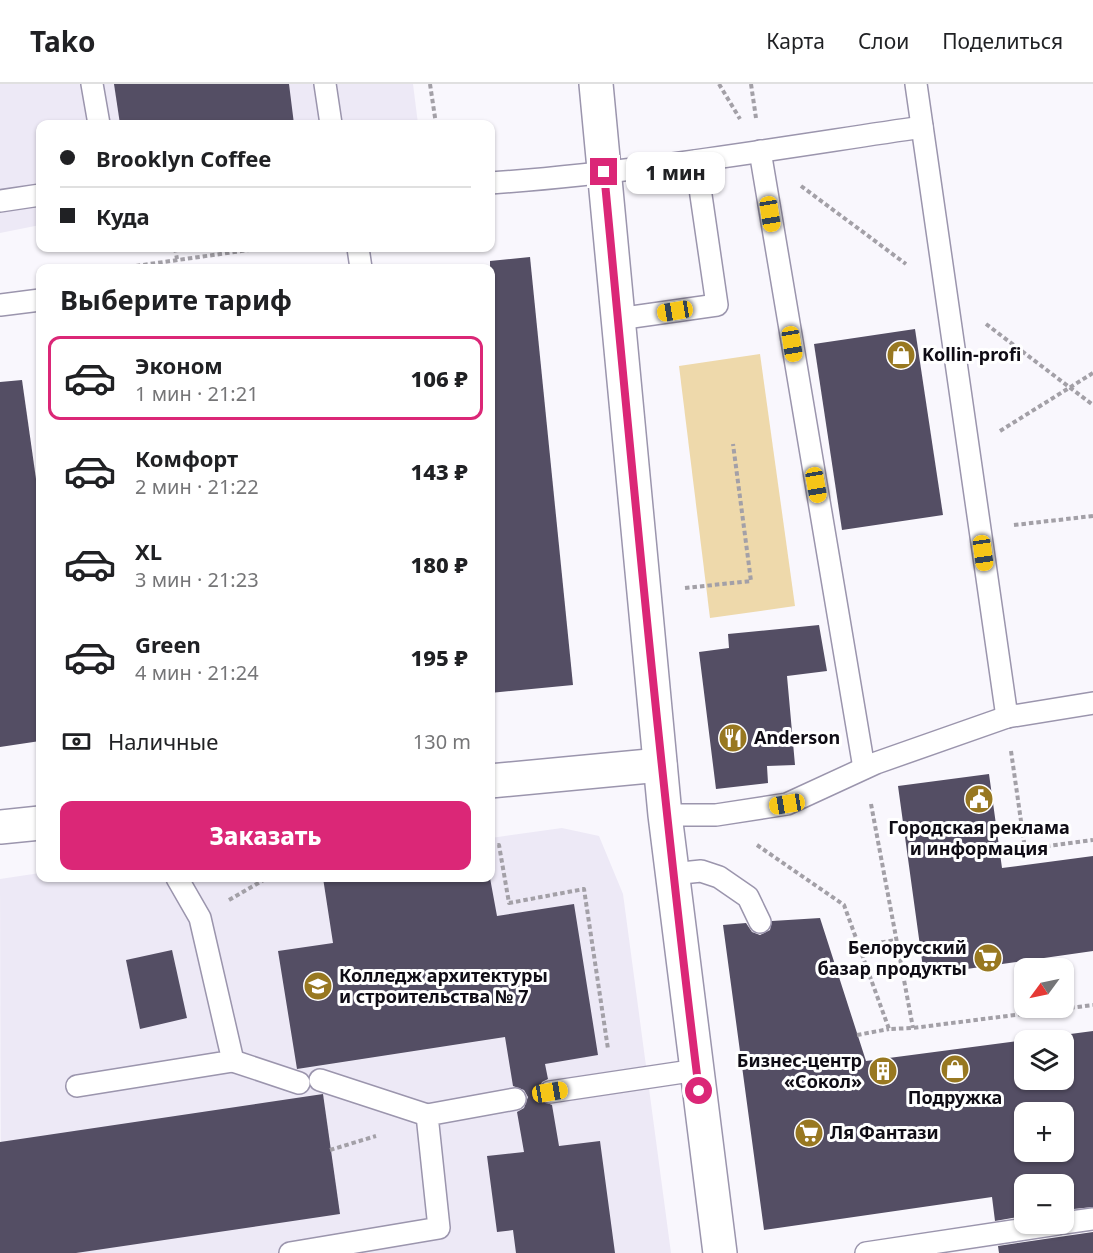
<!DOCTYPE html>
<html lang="ru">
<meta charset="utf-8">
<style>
body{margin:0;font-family:"Noto Sans",sans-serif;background:#f2f2f2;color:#202124;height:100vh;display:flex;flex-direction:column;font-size:22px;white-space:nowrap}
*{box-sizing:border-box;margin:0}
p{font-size:20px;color:#757577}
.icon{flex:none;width:33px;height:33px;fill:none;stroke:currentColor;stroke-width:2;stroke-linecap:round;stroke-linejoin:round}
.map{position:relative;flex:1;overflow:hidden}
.side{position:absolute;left:36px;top:180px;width:459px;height:618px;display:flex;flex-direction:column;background:#fff;border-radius:12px;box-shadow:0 2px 4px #0004}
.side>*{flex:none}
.guide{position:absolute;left:36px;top:36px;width:459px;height:132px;border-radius:12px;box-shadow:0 2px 4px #0004;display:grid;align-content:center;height:132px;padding:0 24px;background:#fff}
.needle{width:39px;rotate:237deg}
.tools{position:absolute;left:1014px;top:874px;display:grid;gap:12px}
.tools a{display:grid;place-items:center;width:60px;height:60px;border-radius:12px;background:#fff;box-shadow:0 2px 4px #0004;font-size:30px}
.end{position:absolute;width:27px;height:27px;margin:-14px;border:8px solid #db2777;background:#fff;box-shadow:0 0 0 3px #fff}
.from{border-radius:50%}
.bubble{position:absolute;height:42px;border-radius:12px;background:#fff;box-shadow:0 2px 4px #0004;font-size:20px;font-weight:800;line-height:42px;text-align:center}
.car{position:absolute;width:18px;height:36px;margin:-18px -9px;border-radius:8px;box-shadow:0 0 4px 2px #0007;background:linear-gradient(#f5c518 24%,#345 0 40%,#f5c518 0 76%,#345 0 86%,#f5c518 0)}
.guide b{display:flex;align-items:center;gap:21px;height:57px;font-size:22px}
.guide b+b{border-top:2px solid #e0e0e0}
.guide i{width:15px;height:15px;background:#202124}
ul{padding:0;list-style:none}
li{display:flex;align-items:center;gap:18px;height:84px;margin:0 12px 9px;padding:0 12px;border:3px solid transparent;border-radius:12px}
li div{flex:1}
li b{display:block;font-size:22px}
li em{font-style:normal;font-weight:800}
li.active{border-color:#db2777}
li>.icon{width:54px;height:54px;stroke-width:1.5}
h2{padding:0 24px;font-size:27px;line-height:72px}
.pay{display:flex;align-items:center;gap:15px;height:66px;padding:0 24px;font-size:22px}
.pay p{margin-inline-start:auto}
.cta{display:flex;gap:12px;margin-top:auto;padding:12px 24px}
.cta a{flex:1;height:69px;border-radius:12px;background:#db2777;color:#fff;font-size:24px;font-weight:800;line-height:69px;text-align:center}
header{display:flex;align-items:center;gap:36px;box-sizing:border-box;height:84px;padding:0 30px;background:#fff;border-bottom:2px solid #e0e0e0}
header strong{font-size:28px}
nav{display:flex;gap:33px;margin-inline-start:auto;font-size:21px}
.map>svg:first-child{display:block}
.built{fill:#ede9f6}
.green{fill:#eed9ab}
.building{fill:#544e64;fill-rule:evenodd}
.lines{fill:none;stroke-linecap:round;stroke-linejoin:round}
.lane-casing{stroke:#9b95ad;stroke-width:24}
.street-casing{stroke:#9b95ad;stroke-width:36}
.path{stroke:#a3a0a7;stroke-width:4;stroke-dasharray:4.5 3;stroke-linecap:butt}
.lane{stroke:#fff;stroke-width:21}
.street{stroke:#fff;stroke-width:33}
.route{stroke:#db2777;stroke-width:8}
.labels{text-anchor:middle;stroke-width:6;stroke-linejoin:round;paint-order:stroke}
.poi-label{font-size:18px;font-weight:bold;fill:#0f0c15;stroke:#fff;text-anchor:start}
</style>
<header>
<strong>Tako</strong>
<nav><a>Карта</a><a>Слои</a><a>Поделиться</a></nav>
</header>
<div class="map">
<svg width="1093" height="1169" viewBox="0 0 1093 1169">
<rect width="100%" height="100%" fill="#f9f7fd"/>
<g class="built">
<polygon points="0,0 413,0 418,40 40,40 40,141 0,149"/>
<polygon points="562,744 599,752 623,810 671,1169 1,1169 0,795 40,789 40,794 490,794 491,754"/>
</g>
<polygon class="green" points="760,270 795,522 710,534 679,282"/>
<g class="building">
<polygon points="114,0 289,0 294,40 120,40"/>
<polygon points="530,173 573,601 490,609 490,177"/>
<polygon points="915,245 943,431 842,446 814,260"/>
<polygon points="22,296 40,423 40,657 0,663 0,298"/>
<polygon points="819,541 827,587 787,592 795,681 767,682 768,699 716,705 699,568 729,564 728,550"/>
<polygon points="989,690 1002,784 1093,772 1093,867 924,891 898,702"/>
<polygon points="323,794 490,794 497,832 574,820 598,971 545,980 548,995 542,998 537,1009 540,1016 552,1021 559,1062 600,1057 615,1169 516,1169 513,1146 497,1148 487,1072 524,1068 517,1028 524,1024 528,1013 524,1006 513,1002 505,953 297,985 278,867 333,859"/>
<path d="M820,834L866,977L1093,947V1123L1064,1126V1101H1024V1132L995,1137L992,1113L764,1146L723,841L746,839L752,848L760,851L770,846L772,837ZM1024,957H1064V996H1024ZM1024,1029H1064V1068H1024Z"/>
<polygon points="172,866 187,934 140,945 126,876"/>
<polygon points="323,1010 340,1130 76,1169 0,1169 0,1058"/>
<polygon points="1093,1148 1093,1169 999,1169 998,1162"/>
</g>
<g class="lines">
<g class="lane-casing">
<g id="lane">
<polyline points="92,0 99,40"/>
<polyline points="325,0 331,40"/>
<polyline points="916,0 1007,633"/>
<polyline points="760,67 864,684"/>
<path d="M490,99C635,89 779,64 922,43"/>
<polyline points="0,117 40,111"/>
<polyline points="358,164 361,184"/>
<polyline points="0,221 40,216"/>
<polyline points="618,235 717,221 696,77"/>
<polyline points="665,731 716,731 787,720 876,679 1007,633 1093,619"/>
<polyline points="672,790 701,787 719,793 748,813 760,838"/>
<polyline points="233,977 299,999"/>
<polyline points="320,996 427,1031"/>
<polyline points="77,1002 233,977 200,834 177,794"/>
<polyline points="550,1008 697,986"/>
<polyline points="1064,1139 1093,1135"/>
<polyline points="290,1169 439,1144 427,1031 515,1015"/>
<polyline points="866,1169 1058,1140"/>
</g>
</g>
<g class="street-casing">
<g id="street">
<polyline points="596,0 665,731 720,1169"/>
<polyline points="490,697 660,681"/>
<polyline points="0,743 40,739"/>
</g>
</g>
<g class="path">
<polyline points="430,0 436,40"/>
<polyline points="719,0 740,35"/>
<polyline points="751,0 756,34"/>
<polyline points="801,102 906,180"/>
<polyline points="175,164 177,175"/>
<polyline points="121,184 263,164"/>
<polyline points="986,240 1093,321"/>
<polyline points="1000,347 1093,289"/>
<polyline points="1014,441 1093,432"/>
<polyline points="685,504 751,497 733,360"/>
<polyline points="1011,667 1025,765 1093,756"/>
<polyline points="871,720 913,944"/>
<polyline points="757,761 844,821 889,945 913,944 1093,921"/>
<polyline points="490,762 499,761 509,819 584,805 608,965"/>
<polyline points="229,816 267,794"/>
<polyline points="859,862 896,856"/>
<polyline points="857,951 889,945"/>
<polyline points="330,1066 376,1052"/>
</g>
<use href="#lane" class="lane"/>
<use href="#street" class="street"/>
</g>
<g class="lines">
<path class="route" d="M604,88C633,395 661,701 699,1007"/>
</g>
<defs>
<g id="shop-disc" transform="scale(1.5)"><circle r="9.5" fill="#987821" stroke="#fff"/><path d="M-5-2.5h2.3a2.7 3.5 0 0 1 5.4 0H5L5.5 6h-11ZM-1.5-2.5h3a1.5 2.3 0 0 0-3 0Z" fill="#fff"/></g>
<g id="restaurant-disc" transform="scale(1.5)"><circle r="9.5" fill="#987821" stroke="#fff"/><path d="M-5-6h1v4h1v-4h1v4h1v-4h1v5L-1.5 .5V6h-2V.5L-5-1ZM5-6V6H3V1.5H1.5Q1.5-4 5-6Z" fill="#fff"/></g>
<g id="civic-disc" transform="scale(1.5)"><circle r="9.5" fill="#987821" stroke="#fff"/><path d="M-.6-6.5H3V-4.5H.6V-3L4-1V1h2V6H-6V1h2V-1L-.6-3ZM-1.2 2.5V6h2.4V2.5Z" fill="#fff"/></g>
<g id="supermarket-disc" transform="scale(1.5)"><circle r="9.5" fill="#987821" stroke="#fff"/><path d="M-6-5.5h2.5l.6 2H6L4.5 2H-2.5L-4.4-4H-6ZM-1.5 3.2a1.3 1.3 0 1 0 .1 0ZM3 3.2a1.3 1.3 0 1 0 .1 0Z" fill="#fff"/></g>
<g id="university-disc" transform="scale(1.5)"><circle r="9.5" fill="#987821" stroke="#fff"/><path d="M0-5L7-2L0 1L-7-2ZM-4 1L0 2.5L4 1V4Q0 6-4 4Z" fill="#fff"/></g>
<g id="building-disc" transform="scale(1.5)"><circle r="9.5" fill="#987821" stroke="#fff"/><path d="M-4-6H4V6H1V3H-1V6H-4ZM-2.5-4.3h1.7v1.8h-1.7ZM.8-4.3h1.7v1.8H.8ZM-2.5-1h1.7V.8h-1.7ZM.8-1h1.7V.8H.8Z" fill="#fff"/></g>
</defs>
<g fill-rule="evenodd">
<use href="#shop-disc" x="901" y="271"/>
<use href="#restaurant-disc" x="733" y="654"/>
<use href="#civic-disc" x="979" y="715"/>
<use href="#supermarket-disc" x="988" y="874"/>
<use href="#university-disc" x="318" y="902"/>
<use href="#shop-disc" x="955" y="985"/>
<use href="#building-disc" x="883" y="987"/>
<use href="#supermarket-disc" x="809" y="1049"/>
</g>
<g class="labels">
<g class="poi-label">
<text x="922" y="277">Kollin-profi</text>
<text x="754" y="660">Anderson</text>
<text x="979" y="750" text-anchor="middle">Городская реклама<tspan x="979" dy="21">и информация</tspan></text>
<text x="967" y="870" text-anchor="end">Белорусский<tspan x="967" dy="21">базар продукты</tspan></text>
<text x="339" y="898">Колледж архитектуры<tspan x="339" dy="21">и строительства № 7</tspan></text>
<text x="862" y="983" text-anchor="end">Бизнес-центр<tspan x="862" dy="21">«Сокол»</tspan></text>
<text x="955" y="1020" text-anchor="middle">Подружка</text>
<text x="830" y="1055">Ля Фантази</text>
</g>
</g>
</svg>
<div class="tools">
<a><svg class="needle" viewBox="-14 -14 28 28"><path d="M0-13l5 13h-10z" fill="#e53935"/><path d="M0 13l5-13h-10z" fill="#757577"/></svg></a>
<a><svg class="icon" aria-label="layers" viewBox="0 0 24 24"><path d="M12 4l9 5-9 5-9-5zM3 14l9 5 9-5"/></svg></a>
<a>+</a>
<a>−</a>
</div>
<i class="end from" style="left:699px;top:1007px"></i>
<i class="end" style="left:604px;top:88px"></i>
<div class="bubble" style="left:626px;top:68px;width:99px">1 мин</div>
<i class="car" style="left:770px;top:130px;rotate:171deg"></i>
<i class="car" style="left:675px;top:227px;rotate:261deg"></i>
<i class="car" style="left:792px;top:260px;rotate:171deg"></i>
<i class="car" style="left:816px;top:401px;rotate:170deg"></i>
<i class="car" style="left:983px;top:469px;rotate:172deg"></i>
<i class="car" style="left:787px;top:720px;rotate:261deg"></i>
<i class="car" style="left:550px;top:1008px;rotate:81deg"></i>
<div class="guide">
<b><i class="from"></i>Brooklyn Coffee</b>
<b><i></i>Куда</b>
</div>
<section class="side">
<h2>Выберите тариф</h2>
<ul>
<li class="active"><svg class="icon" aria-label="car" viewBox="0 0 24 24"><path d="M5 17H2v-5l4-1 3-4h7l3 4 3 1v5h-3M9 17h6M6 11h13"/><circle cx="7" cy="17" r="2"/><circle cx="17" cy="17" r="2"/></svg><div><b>Эконом</b><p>1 мин · 21:21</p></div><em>106 ₽</em></li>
<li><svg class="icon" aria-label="car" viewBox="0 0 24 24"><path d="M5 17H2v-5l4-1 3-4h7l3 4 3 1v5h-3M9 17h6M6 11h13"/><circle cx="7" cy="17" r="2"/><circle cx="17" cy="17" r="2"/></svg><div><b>Комфорт</b><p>2 мин · 21:22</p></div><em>143 ₽</em></li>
<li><svg class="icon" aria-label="car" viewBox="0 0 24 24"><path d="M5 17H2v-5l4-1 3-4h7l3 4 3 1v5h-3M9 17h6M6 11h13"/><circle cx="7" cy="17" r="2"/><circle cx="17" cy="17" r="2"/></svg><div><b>XL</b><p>3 мин · 21:23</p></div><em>180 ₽</em></li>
<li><svg class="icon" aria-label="car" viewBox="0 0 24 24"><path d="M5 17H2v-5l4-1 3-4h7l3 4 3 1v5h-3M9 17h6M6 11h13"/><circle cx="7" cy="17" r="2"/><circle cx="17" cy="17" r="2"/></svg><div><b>Green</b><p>4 мин · 21:24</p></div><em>195 ₽</em></li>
</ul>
<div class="pay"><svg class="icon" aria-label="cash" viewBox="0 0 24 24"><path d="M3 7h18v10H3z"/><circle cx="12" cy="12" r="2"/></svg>Наличные<p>130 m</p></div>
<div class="cta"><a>Заказать</a></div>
</section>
</div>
